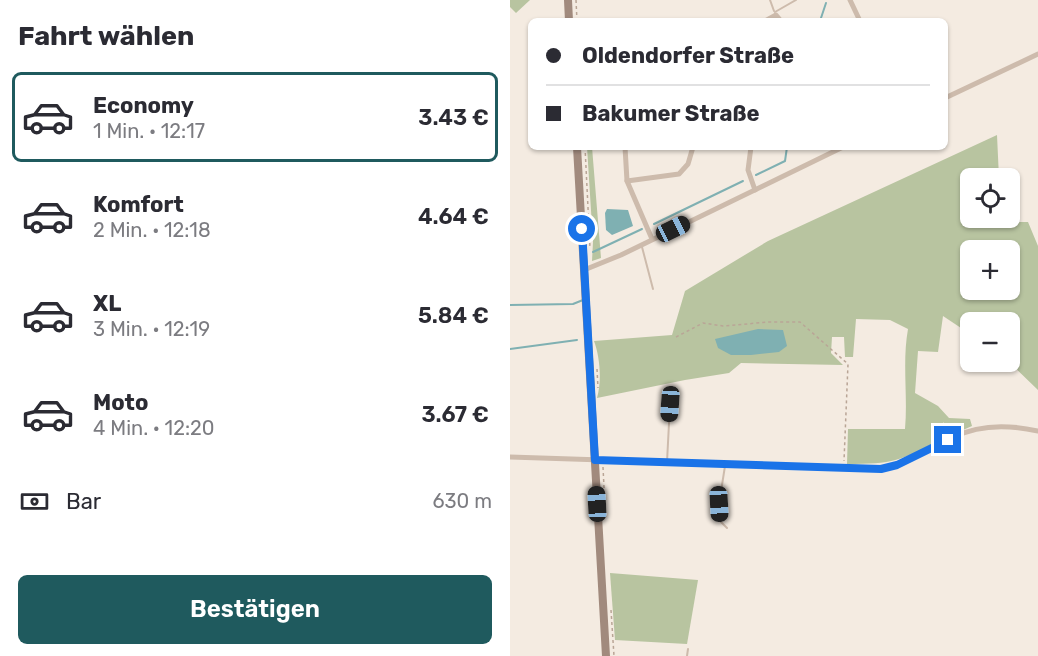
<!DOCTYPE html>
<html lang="de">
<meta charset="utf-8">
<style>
body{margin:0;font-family:Rubik,sans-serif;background:#f7f7f7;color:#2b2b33;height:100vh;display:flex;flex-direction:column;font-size:22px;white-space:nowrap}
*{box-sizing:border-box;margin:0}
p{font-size:20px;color:#7c7c81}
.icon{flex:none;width:33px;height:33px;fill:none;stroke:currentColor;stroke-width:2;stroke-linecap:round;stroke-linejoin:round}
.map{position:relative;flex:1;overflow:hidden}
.drawer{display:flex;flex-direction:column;background:#fff;width:510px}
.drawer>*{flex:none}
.guide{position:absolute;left:18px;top:18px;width:420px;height:132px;border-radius:9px;box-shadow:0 2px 4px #0004;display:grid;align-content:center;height:132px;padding:0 18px;background:#fff}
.buttons{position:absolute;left:450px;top:168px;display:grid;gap:12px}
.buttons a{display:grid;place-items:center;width:60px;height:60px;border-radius:9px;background:#fff;box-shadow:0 2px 4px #0004;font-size:30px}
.end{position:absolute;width:27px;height:27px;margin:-14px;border:8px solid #1a73e8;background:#fff;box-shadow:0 0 0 3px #fff}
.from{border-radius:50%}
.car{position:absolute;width:18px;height:36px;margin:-18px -9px;border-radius:8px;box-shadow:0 0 4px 2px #0007;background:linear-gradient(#222 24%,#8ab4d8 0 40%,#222 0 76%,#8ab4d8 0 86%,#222 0)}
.guide b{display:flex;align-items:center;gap:21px;height:57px;font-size:22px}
.guide b+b{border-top:2px solid #e1e1e2}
.guide i{width:15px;height:15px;background:#2b2b33}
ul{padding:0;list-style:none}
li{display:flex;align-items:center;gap:18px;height:90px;margin:0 12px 9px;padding:0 6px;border:3px solid transparent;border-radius:9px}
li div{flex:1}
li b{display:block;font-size:22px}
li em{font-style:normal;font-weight:600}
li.current{border-color:#1f5a5e}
li>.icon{width:54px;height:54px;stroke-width:1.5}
h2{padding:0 18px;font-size:27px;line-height:72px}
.pay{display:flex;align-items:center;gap:15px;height:66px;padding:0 18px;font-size:22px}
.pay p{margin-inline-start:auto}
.button{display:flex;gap:12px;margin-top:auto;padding:12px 18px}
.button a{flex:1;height:69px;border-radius:9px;background:#1f5a5e;color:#fff;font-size:24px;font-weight:600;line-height:69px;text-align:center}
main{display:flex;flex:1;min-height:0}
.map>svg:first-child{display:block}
.green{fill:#b8c4a0;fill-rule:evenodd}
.water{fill:#7fb0b2}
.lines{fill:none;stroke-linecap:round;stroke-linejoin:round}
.stream{stroke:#7fb0b2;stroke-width:2}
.path{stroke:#b9a596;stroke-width:1.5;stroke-dasharray:3 3;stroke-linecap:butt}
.service{stroke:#cdbbac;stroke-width:2}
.minor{stroke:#cdbbac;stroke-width:5}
.secondary{stroke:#a18a7d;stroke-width:8}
.route{stroke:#1a73e8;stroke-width:8}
</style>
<main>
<section class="drawer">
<h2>Fahrt wählen</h2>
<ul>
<li class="current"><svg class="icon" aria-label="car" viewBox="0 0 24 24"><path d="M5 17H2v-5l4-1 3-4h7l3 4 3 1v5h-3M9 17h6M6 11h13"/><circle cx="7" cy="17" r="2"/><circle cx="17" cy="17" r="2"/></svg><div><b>Economy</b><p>1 Min. · 12:17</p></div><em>3.43 €</em></li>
<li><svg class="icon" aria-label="car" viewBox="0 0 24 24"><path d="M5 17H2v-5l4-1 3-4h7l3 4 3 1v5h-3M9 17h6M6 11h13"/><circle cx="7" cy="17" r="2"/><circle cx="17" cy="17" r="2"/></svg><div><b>Komfort</b><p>2 Min. · 12:18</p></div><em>4.64 €</em></li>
<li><svg class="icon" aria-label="car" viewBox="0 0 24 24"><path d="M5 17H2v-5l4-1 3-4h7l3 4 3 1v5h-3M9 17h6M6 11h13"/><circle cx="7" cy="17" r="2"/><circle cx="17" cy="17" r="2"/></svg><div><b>XL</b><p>3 Min. · 12:19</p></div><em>5.84 €</em></li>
<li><svg class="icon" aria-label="car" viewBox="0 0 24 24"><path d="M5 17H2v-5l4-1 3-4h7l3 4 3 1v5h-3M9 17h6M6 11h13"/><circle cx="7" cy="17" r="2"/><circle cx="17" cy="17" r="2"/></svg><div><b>Moto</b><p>4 Min. · 12:20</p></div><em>3.67 €</em></li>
</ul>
<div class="pay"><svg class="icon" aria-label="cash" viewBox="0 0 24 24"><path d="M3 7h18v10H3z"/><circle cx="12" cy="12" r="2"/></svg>Bar<p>630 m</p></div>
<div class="button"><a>Bestätigen</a></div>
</section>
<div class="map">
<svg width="528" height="656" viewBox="0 0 528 656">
<rect width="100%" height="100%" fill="#f4ebe1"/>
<g class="green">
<polygon points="0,0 20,0 6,13 0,7"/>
<path d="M487,135L489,178H460V218H491L492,222H518L528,246V390L499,362L500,322H460V334L433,316L428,352L408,351L405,393L428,406L439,418L460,419L462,426L444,434L433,422L435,435L431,439C392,461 382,464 337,464L338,429H395C398,396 392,362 398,329L380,320L346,319L343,357H335L334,337H322L321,353L333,365L231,363L219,373L175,380L87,398C92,381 90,357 84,341L162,335L175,291L258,241ZM460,250H500V290H460Z"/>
<polygon points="77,147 82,147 91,258 82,261 83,242"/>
<polygon points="100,573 188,580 177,644 105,640"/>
</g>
<g class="water">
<polygon points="97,209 118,210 123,226 102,235 96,230 95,213"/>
<polygon points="248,329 273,330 277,346 269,352 241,355 221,355 208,348 205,339"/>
</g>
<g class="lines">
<g class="stream">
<polyline points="310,21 316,3"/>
<polyline points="246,175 275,161 277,147"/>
<polyline points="144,224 233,181"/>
<polyline points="83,252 132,229"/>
<polyline points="0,305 63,304 73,300"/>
<polyline points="0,349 67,340"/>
</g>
<g class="path">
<polyline points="66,0 67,21"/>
<polyline points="75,147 80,248"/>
<polyline points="166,337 193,323 213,326 259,322 290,322 338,364 334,461"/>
<polyline points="87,369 88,388"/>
<polyline points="93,467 95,507"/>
<polyline points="101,610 104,656"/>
</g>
<g class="service">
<polyline points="260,0 264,11"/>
<polyline points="265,12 286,0"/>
<polyline points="132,247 143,289"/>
<polyline points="157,462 160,404"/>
<polyline points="215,466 209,504 210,521 217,528"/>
<polyline points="177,656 178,649"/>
</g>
<g class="minor">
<polyline points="340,0 350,21"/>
<polyline points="255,21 266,15 271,21"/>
<polyline points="435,98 528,54"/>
<polyline points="115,147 117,181 142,239"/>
<polyline points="241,147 238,170 245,190"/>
<polyline points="117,181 169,174 178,164 183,147"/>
<polyline points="74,270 111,255 333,147"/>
<path d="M0,457L371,469C398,463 420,448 444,437C470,424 501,425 528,431"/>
</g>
<g class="secondary">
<polyline points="58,0 59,21"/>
<polyline points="67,147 96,656"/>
</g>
</g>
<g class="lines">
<polyline class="route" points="72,229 85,460 371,469 387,465 438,440"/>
</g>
</svg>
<div class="buttons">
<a><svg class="icon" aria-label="locate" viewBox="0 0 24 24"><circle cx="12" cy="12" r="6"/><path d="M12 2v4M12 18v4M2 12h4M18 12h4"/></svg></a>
<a>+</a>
<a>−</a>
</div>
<i class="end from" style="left:72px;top:229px"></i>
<i class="end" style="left:438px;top:440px"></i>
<i class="car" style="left:163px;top:229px;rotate:64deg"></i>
<i class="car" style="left:160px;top:404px;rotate:184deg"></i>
<i class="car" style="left:87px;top:504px;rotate:357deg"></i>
<i class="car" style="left:209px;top:504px;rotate:177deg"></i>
<div class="guide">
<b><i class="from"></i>Oldendorfer Straße</b>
<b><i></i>Bakumer Straße</b>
</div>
</div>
</main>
